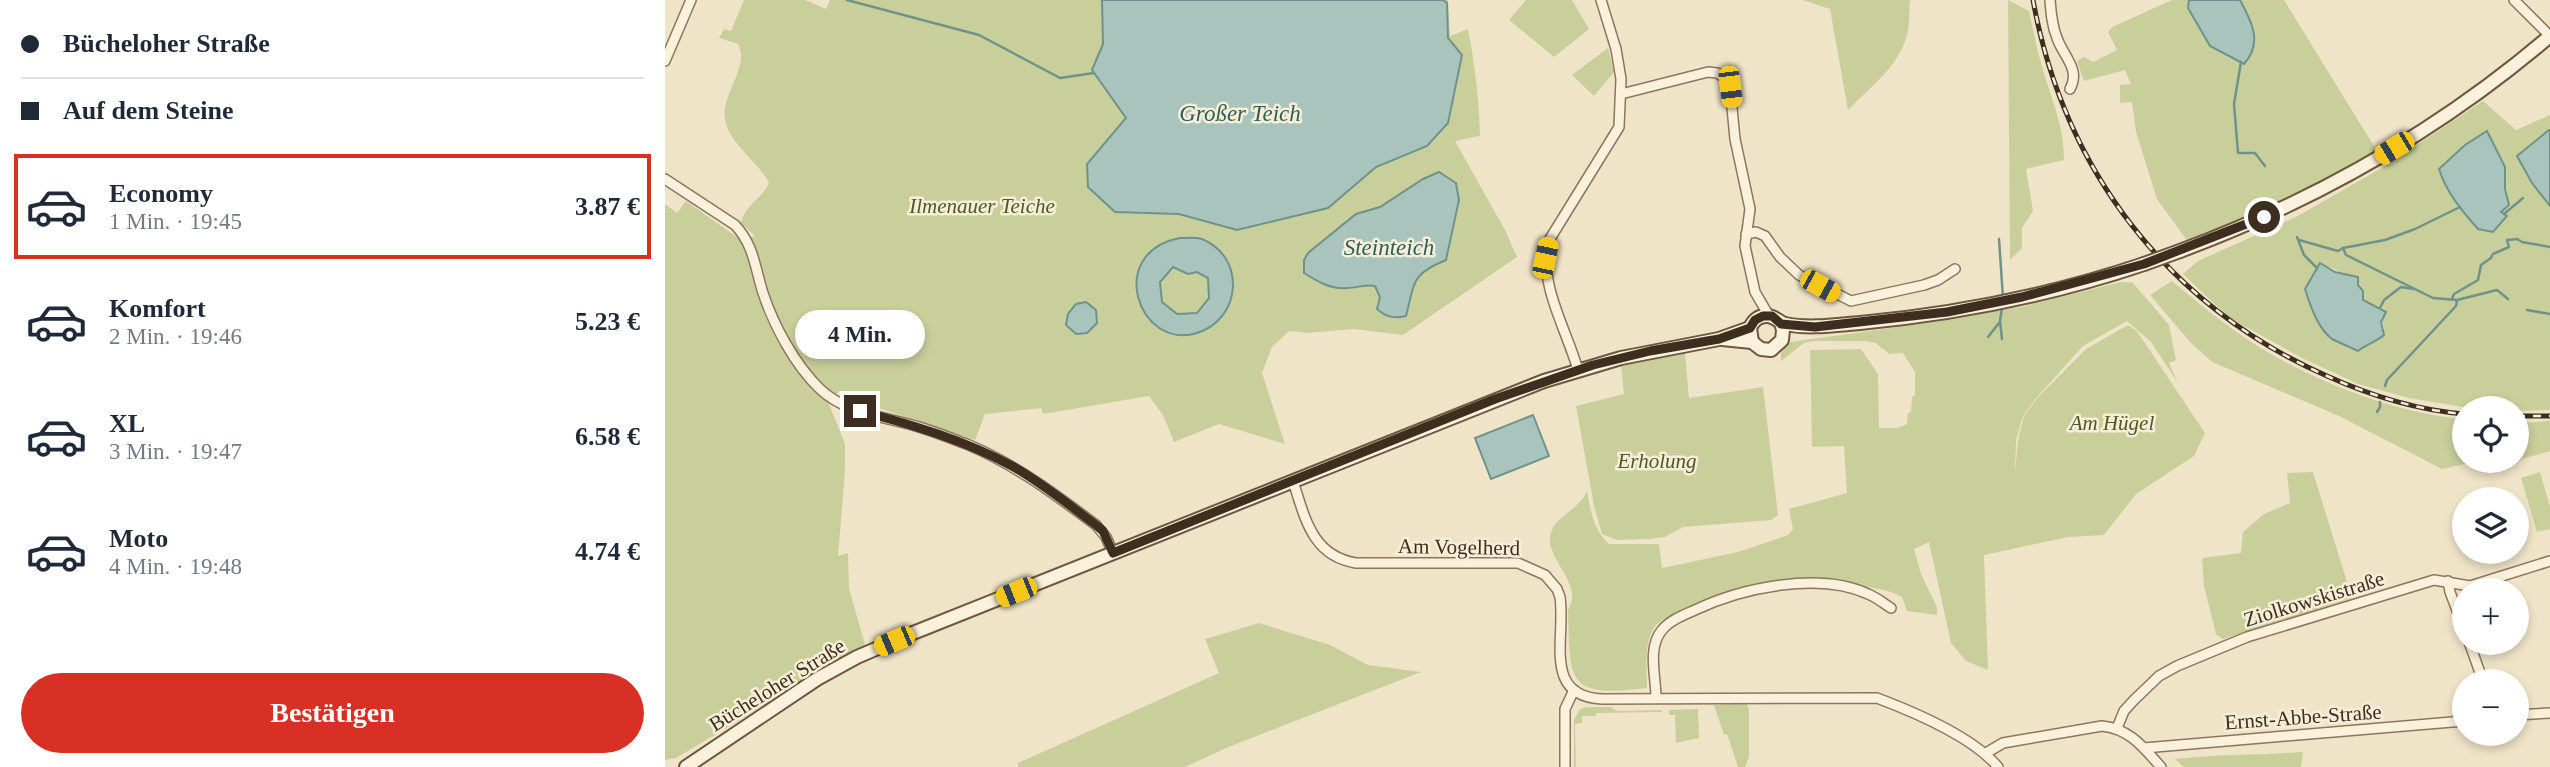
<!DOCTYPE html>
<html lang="de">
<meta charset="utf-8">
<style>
body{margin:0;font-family:Georgia,serif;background:#f2f2f3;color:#1f2937;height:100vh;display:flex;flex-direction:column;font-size:26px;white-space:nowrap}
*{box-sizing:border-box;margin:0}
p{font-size:23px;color:#747a83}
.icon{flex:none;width:38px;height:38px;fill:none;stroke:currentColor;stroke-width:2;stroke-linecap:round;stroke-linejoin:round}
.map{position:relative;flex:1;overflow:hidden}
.drawer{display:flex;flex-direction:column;background:#fff;width:665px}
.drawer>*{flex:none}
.guide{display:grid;align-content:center;height:154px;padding:0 21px;background:#fff}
.buttons{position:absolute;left:1787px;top:396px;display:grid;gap:14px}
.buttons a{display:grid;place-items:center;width:77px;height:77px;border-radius:50%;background:#fff;box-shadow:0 4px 10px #0003;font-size:35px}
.end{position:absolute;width:32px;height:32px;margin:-16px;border:9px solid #3d2e20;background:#fff;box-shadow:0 0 0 4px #fff}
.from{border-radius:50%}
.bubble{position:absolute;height:49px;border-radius:24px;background:#fff;box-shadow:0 4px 10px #0003;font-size:23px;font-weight:600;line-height:49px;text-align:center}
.car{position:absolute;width:21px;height:42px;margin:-21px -10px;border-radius:9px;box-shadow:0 0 5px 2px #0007;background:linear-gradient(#f5c518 24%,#345 0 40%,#f5c518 0 76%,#345 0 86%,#f5c518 0)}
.guide b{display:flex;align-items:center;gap:24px;height:66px;font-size:26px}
.guide b+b{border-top:2px solid #e0e1e3}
.guide i{width:18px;height:18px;background:#1f2937}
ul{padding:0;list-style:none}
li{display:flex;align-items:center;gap:21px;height:105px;margin:0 14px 10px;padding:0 7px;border:4px solid transparent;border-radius:0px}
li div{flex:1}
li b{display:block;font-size:26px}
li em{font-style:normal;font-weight:600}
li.on{border-color:#d93025}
li>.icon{width:63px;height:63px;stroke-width:1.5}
.button{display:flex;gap:14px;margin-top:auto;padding:14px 21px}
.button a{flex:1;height:80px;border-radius:42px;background:#d93025;color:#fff;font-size:28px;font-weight:600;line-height:80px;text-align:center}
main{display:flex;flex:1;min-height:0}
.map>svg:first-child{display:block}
.green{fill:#c9cf9b;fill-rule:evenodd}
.water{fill:#a9c4bc;stroke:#6f938a;stroke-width:2;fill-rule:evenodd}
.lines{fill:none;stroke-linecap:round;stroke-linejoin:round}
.stream{stroke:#6f938a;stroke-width:2.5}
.minor-casing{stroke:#8d765c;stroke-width:12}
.secondary-casing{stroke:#6f573f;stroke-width:16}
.minor{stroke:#faf1dc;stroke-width:9}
.secondary{stroke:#faf1dc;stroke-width:12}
.rail-casing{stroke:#3d2e20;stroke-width:5}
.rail{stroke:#f7eed8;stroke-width:2.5;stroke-dasharray:8;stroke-linecap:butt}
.secondary-bridge-casing{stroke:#6f573f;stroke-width:16;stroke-linecap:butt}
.secondary-bridge{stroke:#faf1dc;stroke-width:12}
.route{stroke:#3d2e20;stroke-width:9}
.labels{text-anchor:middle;stroke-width:5;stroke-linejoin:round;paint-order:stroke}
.park-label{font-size:21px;font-style:italic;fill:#4d5a26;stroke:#f7eed8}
.street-label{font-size:21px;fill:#3d2e20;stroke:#f7eed8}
.water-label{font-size:23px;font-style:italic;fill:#2f5d5a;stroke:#f7eed8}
</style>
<main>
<section class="drawer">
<div class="guide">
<b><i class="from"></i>Bücheloher Straße</b>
<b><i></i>Auf dem Steine</b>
</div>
<ul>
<li class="on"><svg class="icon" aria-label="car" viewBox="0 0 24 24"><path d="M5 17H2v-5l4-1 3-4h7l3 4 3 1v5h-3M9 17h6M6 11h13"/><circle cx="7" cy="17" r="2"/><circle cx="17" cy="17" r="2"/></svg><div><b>Economy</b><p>1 Min. · 19:45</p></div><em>3.87 €</em></li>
<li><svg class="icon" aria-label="car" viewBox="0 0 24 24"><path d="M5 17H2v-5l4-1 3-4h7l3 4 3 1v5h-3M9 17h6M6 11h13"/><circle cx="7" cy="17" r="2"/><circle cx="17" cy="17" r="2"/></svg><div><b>Komfort</b><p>2 Min. · 19:46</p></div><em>5.23 €</em></li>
<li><svg class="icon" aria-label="car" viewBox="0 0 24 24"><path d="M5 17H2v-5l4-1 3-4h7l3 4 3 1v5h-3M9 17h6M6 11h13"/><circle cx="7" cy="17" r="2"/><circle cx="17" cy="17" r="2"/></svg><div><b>XL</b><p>3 Min. · 19:47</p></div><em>6.58 €</em></li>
<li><svg class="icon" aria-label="car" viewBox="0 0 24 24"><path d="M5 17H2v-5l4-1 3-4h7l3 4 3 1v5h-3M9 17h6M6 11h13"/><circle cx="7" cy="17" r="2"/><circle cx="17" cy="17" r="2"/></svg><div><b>Moto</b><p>4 Min. · 19:48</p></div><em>4.74 €</em></li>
</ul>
<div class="button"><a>Bestätigen</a></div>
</section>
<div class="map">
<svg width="1885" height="767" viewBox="0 0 1885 767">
<rect width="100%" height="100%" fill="#f0e4c8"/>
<g class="green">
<path d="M79,0H140L161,9L165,0H783L785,36L803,29C810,65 814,99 815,136L790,141L840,230L852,257L738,335L688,329L643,333L624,331L607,347L597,373L620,444L554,424L509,442L498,415L484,396L378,414L376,408L320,414L310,440L189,400L174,391L164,404L180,444V471L173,556L183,553L184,588L200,645L11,758L0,760V204L12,213L21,201L76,240L90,236L76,223C80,204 97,199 104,183C93,161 64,144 60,119C56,94 85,67 73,44L54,38L59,29L66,31Z"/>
<polygon points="861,0 907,0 924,29 889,57 844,20"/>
<path d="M1138,0H1245C1244,12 1245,26 1241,38C1232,68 1204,88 1183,110L1165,9Z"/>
<path d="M1343,0L1364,11C1369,35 1374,58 1381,80C1390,108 1399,130 1399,160L1361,169L1368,211L1357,228V248L1345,260Z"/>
<polygon points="1507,0 1524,0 1523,8 1583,15 1575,0 1619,0 1712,151 1620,200 1523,242 1492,199 1471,132 1467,102 1455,103 1455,85 1466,84 1460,70 1419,81 1412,61 1419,57 1428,62 1452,50 1443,32 1447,27"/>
<polygon points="943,48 949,72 929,96 907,75"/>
<path d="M1818,101L1851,130L1885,115V130L1867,183L1885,206V410L1852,411V408L1798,407L1744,398L1693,384L1637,358L1563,317L1518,274L1533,261L1631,217L1720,166ZM1822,131L1840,167V189L1843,205L1836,212L1842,216L1778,181ZM1655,263L1684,276L1698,300L1715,308L1719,329L1713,340L1704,342L1693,351L1658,329L1647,309Z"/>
<path d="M1507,281C1526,297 1545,313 1566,328C1627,373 1723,413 1799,419V460H1817L1777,469L1674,416L1547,362L1525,342L1485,295Z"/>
<path d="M1456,282L1468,283L1504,325L1511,360L1504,363L1513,383L1486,342L1462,321L1418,346L1373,396L1358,416L1351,440L1350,474L1353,440L1359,416L1374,396L1421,349L1463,325L1472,331L1540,433L1529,456L1471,494L1439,535L1403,537L1319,555L1323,670L1301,661L1286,643L1264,542L1249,549L1256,574L1272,607V615L1242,611L1237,597C1223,589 1207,588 1191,585C1126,575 1084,582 1024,608C1014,612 999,617 991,625C978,642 982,668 982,688C901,698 905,682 903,610C920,582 877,558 886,532C891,516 914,510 922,491C926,512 928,529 944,544H994L997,568L1073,552L1123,535L1128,529L1124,509L1182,493L1179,446L1147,447L1145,350L1196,349L1213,374L1214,428H1232L1242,424L1243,413L1246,412L1247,397L1250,395V372L1238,353L1224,354L1211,343L1199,341H1149L1139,343L1116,361V353L1125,342L1270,322L1360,306Z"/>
<polygon points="1020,353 1024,398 1098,387 1113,515 1106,520 1018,527 1000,537 984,539 952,540 937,534 929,506 911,406 959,394 956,366"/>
<polygon points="1885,421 1885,451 1850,461 1852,423"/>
<polygon points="1648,472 1687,598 1558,639 1551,634 1539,586 1537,558 1576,553 1578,532 1599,514 1625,503 1622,473"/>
<polygon points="1875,472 1885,507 1885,529 1872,532 1856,478"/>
<polygon points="594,623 665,645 703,665 756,672 566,746 520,767 353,767 353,763 554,673 540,639"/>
<polygon points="1081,703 1084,709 1084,757 1080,767 1073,767 1062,734 1059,735 1049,705"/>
<polygon points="922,707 946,707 952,711 997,710 997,712 931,713 931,716 917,716 917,723 910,724 911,767 909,767 909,720 915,709"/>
<polygon points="1033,709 1034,738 1011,743 1010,715 1004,715 1004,710"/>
<path d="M1638,752L1636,767H1519L1510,759C1552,754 1596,755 1638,752Z"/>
</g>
<g class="water">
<polygon points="437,0 778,0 782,3 783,38 797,55 783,123 762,146 711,167 663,208 572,230 514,214 450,212 423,187 422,164 461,118 427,70 438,44"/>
<path d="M1524,0H1575C1587,22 1598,43 1579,64L1545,46L1523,8Z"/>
<polygon points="1884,130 1885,130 1885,206 1867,183 1852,156"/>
<path d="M1822,131L1840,167V189L1844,205L1836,212L1842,216L1828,232L1813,229C1797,211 1781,192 1774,169L1800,145Z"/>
<path d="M774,172L791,183L794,200L781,260C746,274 750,282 741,316C729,319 721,317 712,309L715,297L710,286C697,284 694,288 682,288C666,290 652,281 639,273V260L643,253L691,214L715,207L758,179Z"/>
<path d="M515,238C522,238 530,237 537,239C581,257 577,319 532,333C473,351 440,252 515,238ZM508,267L523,274L532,272L543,278L544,298L532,313L512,314L497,302L495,282Z"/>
<path d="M1655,263L1670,272L1693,277V285L1698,291V300L1721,312L1716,322L1719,335C1711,342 1702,344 1693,351C1685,347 1675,343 1667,339C1653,329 1645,305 1640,289Z"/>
<polygon points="421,302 431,310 432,323 422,333 411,334 401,325 403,314 411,304"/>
<polygon points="868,415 884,456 826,479 810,438"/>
</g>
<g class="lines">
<g class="stream">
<polyline points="182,0 314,35 395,78 429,73"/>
<polyline points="1576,62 1569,104 1573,153 1590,153 1600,166"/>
<polyline points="1839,214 1858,198"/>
<polyline points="1632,237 1639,255 1652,268"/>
<polyline points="1334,239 1338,298"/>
<polyline points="1634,240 1673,251 1678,248 1720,240 1750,229 1795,207"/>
<polyline points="1678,248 1681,255 1768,298 1792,300 1832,290 1843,299"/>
<polyline points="1787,299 1789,294 1813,280 1816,265 1826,258 1828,254 1844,247 1842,240 1852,239 1857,242 1885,247"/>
<polyline points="1337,308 1335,321 1337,339"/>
<polyline points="1715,308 1719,300 1736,287 1749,289"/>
<polyline points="1862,310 1885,314"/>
<polyline points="1323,337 1334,323"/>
<polyline points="1720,386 1722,380 1791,306 1792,300"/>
<polyline points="1712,412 1715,407 1715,402"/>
</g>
<g class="minor-casing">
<g id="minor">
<path d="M1385,0C1386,13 1387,26 1392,38C1398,56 1416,69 1405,89"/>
<polyline points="1849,0 1885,36"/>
<polyline points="0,61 26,0"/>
<polyline points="956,94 1043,72 1052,73 1059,77 1065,87 1070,139 1085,209 1080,246 1090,292 1104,316"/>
<path d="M0,179L70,225C89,245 90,268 98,293C109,326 130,365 155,389C181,414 222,417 254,427C271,432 288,439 304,445C351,465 391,495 431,525L441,537L448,553"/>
<polyline points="1081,234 1091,232 1100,236 1115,257 1134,275 1186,301 1259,285 1273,280 1290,269"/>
<path d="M913,370C901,328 874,286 883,242L954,127L956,79L951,49L936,0"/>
<path d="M628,481C640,518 647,556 691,563H853L880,575L892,589L895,597C901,638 877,696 937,699L1212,698C1249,712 1308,737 1333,767"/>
<polyline points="1783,581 1785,592 1799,629"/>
<polyline points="1804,642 1818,681"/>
<path d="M991,698C991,676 982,648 997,630C1005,620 1019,615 1030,610C1076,588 1154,571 1203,594C1211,597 1218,603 1226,608"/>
<polyline points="1852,715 1885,713"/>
<polyline points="1452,728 1459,711 1469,700 1494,676 1512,666 1582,637 1769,580 1805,586 1885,561"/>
<polyline points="1479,748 1799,721"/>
<path d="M1321,753L1338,743L1437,726C1465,729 1478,747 1496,767"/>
<polyline points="900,767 900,709 908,692"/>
</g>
</g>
<g class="secondary-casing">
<g id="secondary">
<path d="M1515,251C1650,201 1776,129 1885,36"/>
<polyline points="1057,339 1087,342 1096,349 1106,350 1117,340 1118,330 1116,323"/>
<path d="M1087,342L1085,328C1088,321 1093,316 1101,316C1109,315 1113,322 1120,324C1145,329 1170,325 1195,323C1291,314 1387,295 1479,264"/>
<polyline points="21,767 152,679 192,657 248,633 879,381 956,358 1054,339 1085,328"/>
</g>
</g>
<use href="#minor" class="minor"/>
<use href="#secondary" class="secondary"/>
<g class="rail-casing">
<g id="rail">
<path d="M1368,0C1399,170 1503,306 1662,376C1704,395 1752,410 1799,414"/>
<polyline points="1852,416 1885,416"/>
</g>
</g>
<use href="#rail" class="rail"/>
<g class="secondary-bridge-casing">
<polyline id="secondary-bridge" points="1479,264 1515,251"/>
</g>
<use href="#secondary-bridge" class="secondary-bridge"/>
</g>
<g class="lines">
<path class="route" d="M195,411C248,425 299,440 347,466C377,483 404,505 431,525L438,531L448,553L830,399L928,365L985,351L1054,339L1085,328L1090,320L1098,316H1107L1116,324L1150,327L1282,312L1357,297L1479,264L1599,217"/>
</g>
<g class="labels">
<g class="park-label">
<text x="317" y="213">Ilmenauer Teiche</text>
<text x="1447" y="430">Am Hügel</text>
<text x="992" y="468">Erholung</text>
</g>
<g class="street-label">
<text transform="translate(794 547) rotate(1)" y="7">Am Vogelherd</text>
<text transform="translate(1649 599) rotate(-17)" y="7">Ziolkowskistraße</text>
<text transform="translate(112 685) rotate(-32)" y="7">Bücheloher Straße</text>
<text transform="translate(1638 717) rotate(-4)" y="7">Ernst-Abbe-Straße</text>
</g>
<g class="water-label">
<text x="575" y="121">Großer Teich</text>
<text x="724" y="255">Steinteich</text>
</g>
</g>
</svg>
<div class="buttons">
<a><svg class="icon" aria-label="locate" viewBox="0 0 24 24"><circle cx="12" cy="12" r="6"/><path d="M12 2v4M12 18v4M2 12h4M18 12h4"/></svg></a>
<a><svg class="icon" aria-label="layers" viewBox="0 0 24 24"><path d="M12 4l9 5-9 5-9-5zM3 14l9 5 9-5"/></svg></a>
<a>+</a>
<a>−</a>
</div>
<i class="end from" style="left:1599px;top:217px"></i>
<i class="end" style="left:195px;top:411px"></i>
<div class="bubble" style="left:130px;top:310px;width:130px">4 Min.</div>
<i class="car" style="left:1065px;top:87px;rotate:173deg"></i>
<i class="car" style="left:1729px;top:148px;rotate:239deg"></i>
<i class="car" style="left:880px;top:258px;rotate:12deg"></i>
<i class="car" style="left:1155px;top:286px;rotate:119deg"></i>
<i class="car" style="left:351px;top:592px;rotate:248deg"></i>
<i class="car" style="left:229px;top:641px;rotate:247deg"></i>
</div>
</main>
